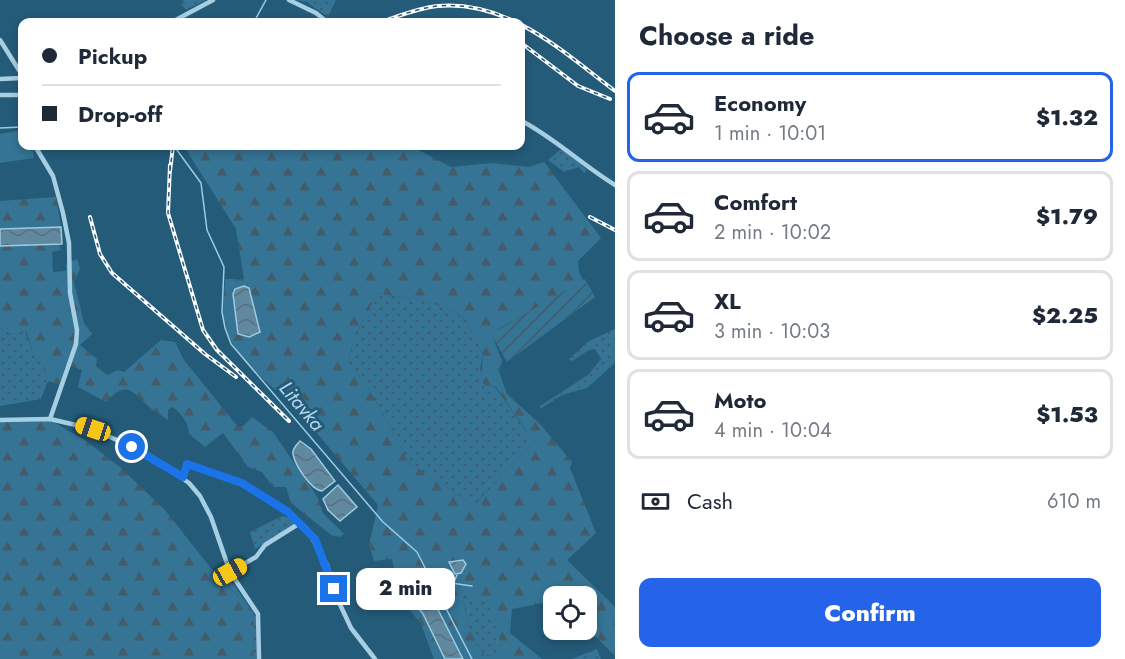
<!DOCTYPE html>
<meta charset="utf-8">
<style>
body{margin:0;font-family:Jost,sans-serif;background:#f6f6f7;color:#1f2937;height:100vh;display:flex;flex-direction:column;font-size:22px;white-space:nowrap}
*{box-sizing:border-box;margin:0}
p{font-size:20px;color:#747a83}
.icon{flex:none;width:33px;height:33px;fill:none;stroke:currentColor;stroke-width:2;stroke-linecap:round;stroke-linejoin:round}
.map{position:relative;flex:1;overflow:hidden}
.details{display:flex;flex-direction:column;background:#fff;width:510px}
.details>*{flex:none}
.banner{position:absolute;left:18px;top:18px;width:507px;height:132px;border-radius:12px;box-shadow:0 3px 9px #0003;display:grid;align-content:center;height:132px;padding:0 24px;background:#fff}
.tools{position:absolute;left:543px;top:586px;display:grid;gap:12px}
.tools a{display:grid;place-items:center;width:54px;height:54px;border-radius:12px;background:#fff;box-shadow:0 3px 9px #0003;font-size:30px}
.end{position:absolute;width:27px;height:27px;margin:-14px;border:8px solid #1a73e8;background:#fff;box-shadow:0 0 0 3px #fff}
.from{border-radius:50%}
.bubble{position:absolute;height:42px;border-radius:12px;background:#fff;box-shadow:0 3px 9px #0003;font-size:20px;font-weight:800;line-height:42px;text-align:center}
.car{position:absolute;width:18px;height:36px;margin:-18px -9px;border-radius:8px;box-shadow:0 0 4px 2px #0007;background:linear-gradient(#f5c518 24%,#345 0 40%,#f5c518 0 76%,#345 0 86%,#f5c518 0)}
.banner b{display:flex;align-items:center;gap:21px;height:57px;font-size:22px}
.banner b+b{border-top:2px solid #e0e1e3}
.banner i{width:15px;height:15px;background:#1f2937}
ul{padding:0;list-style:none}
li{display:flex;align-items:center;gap:18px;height:90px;margin:0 12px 9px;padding:0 12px;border:3px solid #e0e1e3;border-radius:12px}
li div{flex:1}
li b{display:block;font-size:22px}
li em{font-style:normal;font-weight:800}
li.on{border-color:#2563eb}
li>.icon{width:54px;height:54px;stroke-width:1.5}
h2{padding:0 24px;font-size:27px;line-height:72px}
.pay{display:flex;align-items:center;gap:15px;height:66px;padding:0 24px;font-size:22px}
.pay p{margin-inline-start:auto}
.action{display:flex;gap:12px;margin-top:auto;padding:12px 24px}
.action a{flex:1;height:69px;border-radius:12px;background:#2563eb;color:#fff;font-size:24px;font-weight:800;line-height:69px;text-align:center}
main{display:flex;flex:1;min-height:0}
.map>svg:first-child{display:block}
.grass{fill:url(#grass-dots)}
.forest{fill:url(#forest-firs);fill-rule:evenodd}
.garden{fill:url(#garden-furrows)}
.pitch{fill:#357494}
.water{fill:url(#water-waves);stroke:#9bcce4;stroke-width:1.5}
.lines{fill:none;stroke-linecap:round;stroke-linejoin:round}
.stream{stroke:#9bcce4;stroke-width:1.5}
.minor{stroke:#a6cfe4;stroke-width:4.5}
.rail-casing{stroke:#fff;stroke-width:4}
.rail{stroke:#245b79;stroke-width:1.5;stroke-dasharray:4.5;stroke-linecap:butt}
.route{stroke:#1a73e8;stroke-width:8}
.labels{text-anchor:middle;stroke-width:6;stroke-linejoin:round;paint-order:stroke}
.water-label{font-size:20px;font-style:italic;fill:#b1d8ec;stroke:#245b79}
</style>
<main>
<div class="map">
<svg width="615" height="659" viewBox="0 0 615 659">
<defs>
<pattern id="grass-dots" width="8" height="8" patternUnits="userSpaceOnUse" patternTransform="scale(1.5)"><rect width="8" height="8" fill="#357494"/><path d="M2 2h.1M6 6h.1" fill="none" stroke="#435c69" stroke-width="1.8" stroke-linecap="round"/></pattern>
<pattern id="forest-firs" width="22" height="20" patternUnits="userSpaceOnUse" patternTransform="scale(1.5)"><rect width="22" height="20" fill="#357494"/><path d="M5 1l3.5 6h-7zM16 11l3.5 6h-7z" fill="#435c69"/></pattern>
<pattern id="garden-furrows" width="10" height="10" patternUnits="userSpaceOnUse" patternTransform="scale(1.5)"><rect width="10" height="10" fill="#357494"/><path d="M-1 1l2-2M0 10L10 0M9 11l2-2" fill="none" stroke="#435c69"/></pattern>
<pattern id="water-waves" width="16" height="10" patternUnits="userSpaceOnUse" patternTransform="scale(1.5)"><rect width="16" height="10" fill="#60889e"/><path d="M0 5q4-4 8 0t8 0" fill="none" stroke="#58707d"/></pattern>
</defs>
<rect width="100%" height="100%" fill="#245b79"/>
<g class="grass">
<polygon points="184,0 206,0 186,10 181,4"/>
<polygon points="296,0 336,0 328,17 307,2"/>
<polygon points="560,150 564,150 587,170 584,173 579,167 564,172 548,160"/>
<polygon points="377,293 427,301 454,311 467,321 483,355 480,369 487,386 495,387 534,442 474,505 408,462 377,403 348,360 356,333"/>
<polygon points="0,328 8,335 25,331 35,359 42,361 47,383 41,399 0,406"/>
<polygon points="615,329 615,363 587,388 562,395 540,409 540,406 588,375 601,359 595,349 589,350 572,361 569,359 589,341"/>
<polygon points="282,516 294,519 295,526 255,549 250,532"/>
<path d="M223,569L256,617V659H253C256,611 249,608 218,575Z"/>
<path d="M466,595L488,601L502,645L500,653L485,656C470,638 466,618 463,596Z"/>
<polygon points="597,649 601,659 572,659"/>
</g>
<g class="forest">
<path d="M190,146H411L451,167L491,163L529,167L544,162L601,238L578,261L579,272L584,282L500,328L492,335L502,361L499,372L507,394L540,424L572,462L570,468L596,533L567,560L615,607V656L587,628L586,597H554L553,601L512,609L510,633L542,659H463L429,592L423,586L409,583L405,592L423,614L445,659H434L421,624L401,599L392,559L374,561L369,545L378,505L286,397C267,386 230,349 225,327C221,313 225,293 225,279H244L236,229L187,151ZM247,286L249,288L257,335L240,336L233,294V291ZM377,293L427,301L454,311L467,321L483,355L481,380L486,386L496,387L534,442L474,505L408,462L377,403L348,360L356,333ZM466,595L488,602L501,645L499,653L485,656C470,638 466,619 463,596Z"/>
<polygon points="56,197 61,227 0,229 0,201"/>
<path d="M59,244L61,250L52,252L53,272L66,271V264L77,259L80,269L74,282L84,323L92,334L80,345L97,359L96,366L107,375L118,370L124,372L161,340L175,342L184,360L238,427L243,426L252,417L273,432L318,498L323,513L344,534L340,537L331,535L291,503L286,487H273L262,472L248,467L223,433L205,447L189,434C190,425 180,411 172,407L168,410V420C162,415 154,412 148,406C131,389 125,381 106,402L78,387L82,370L66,365L59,385L49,381L47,383L42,362L35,359L26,331L8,335L0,328V246Z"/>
<polygon points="0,420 50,420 86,441 120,467 165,510 210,567 246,605 254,624 253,659 0,659"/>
</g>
<polygon class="garden" points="585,279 595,297 507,362 491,334"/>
<g class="pitch">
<polygon points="22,130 22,146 32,146 34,158 0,163 0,134"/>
<polygon points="253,204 257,210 242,219 238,213"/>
</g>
<g class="water">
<polygon points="61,227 62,244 0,246 0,229"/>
<polygon points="244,286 249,288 260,332 249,337 238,334 233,294 235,289"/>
<path d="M300,441L311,449L335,481L322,491C311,490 295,465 293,454C292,448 297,445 300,441Z"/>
<polygon points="338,485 357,507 340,521 328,510 323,499"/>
<polygon points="463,560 466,564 461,573 455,574 449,562"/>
<polygon points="409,583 423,586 429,592 463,659 445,659 423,614 405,592 404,588"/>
</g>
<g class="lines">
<g class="stream">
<polyline points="254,22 266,0"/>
<polyline points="0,128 22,127"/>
<polyline points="174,146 201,183 207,230 224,267 222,312 225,328 231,344 383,522 417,552 472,659"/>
<polyline points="433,579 446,583"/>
<polyline points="454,582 457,575"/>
<polyline points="451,583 472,586"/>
<polyline points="429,592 436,588"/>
</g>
<g class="minor">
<polyline points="289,0 316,13 327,22"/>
<polyline points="172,22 213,0"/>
<polyline points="0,40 22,75"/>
<polyline points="0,79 22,78"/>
<polyline points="0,95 22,95"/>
<path d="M520,120C555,138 582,165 615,185"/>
<polyline points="35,146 53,176 63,213 69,243 70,293 77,330 76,344 50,419"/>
<polyline points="0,420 50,419 93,429 149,455 189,483 200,496 211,517 230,572 258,614 259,659"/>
<polyline points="183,477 187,464 247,486 286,510 307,529 327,565 337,598 351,628 375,659"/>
<polyline points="230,572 256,557 265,545 300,523"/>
</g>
<g class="rail-casing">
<g id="rail">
<path d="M381,22C399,16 418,8 438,6C509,0 563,52 615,91"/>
<polyline points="520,42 578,86 610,99"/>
<polyline points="170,165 168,213 203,330 217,350 289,421"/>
<polyline points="170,171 173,146"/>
<polyline points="90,217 100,254 112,273 205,354 236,377"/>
<polyline points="590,217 615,230"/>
</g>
</g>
<use href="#rail" class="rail"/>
</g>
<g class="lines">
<polyline class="route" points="132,447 183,477 187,464 242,483 288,512 315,539 334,589"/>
</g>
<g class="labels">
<g class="water-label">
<text transform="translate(302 406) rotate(50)" y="7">Litavka</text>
</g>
</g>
</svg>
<div class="tools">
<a><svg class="icon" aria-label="locate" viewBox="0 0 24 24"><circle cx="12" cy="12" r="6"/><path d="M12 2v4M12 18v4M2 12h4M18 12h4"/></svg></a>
</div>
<i class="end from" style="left:132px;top:447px"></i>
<i class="end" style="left:334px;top:589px"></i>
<div class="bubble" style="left:356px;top:568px;width:99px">2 min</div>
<i class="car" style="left:93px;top:429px;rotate:288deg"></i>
<i class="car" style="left:230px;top:572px;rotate:61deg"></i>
<div class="banner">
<b><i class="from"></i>Pickup</b>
<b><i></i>Drop-off</b>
</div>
</div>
<section class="details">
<h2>Choose a ride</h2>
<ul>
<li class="on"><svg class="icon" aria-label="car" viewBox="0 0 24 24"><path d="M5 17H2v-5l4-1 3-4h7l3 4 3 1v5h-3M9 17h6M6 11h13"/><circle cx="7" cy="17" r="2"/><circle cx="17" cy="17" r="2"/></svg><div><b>Economy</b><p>1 min · 10:01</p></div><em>$1.32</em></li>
<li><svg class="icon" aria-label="car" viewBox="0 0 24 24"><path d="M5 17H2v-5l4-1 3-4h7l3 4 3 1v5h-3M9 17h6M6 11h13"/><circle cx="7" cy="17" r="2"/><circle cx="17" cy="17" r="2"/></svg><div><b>Comfort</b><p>2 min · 10:02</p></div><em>$1.79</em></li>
<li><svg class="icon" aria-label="car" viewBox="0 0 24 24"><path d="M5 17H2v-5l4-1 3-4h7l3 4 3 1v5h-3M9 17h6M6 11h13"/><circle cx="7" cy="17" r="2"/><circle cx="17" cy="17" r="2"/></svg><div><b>XL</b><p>3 min · 10:03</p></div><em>$2.25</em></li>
<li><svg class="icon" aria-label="car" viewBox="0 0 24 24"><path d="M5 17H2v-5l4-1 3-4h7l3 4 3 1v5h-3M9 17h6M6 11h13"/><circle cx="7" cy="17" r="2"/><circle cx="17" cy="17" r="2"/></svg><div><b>Moto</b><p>4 min · 10:04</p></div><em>$1.53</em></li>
</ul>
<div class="pay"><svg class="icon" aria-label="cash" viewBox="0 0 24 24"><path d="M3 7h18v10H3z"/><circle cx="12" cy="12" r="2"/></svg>Cash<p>610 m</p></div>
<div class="action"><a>Confirm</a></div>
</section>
</main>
